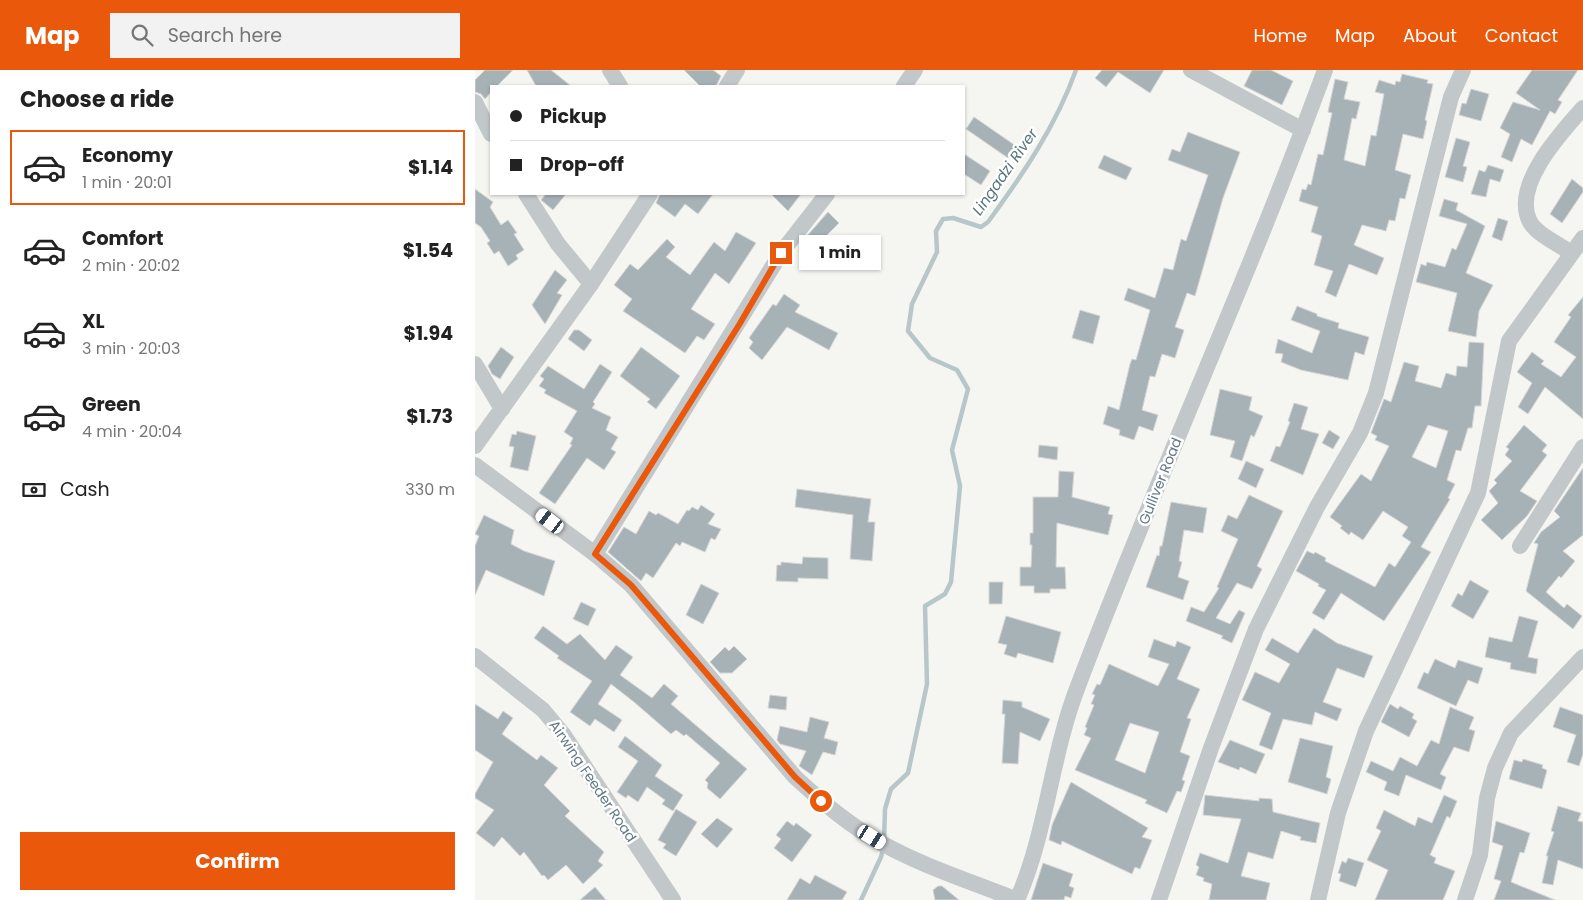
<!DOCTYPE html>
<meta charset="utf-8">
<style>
body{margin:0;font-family:Poppins,sans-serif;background:#f2f2f2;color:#222;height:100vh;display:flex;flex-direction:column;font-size:19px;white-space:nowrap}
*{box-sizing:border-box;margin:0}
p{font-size:16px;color:#767676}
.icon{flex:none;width:28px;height:28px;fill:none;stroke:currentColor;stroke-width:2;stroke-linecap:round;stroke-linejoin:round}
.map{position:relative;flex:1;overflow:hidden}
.panel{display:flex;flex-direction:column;background:#fff;width:475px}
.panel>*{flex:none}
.guide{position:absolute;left:15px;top:15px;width:475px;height:110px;border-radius:0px;box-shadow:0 1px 4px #0004;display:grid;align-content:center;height:110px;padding:0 20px;background:#fff}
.end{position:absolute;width:22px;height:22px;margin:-11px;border:6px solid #ea580c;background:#fff;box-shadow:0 0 0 2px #fff}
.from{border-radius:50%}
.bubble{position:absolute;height:35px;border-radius:0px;background:#fff;box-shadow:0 1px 4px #0004;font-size:16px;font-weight:700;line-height:35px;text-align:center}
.car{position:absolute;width:15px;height:30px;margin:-15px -8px;border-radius:6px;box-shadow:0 0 4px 1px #0007;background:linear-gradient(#fff 24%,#345 0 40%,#fff 0 76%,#345 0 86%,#fff 0)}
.guide b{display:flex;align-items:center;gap:18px;height:48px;font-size:19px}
.guide b+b{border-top:1px solid #e0e0e0}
.guide i{width:12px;height:12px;background:#222}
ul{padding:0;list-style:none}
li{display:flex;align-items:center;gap:15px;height:75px;margin:0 10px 8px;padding:0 10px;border:2px solid transparent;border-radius:0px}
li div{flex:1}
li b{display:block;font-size:19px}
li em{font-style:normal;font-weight:700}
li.on{border-color:#ea580c}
li>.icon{width:45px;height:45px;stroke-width:1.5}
h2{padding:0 20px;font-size:22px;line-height:60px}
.pay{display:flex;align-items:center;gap:12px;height:55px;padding:0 20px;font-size:19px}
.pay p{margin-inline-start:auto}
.cta{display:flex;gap:10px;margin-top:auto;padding:10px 20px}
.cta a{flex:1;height:58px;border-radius:0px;background:#ea580c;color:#fff;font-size:20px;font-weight:700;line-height:58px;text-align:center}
header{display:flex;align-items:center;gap:30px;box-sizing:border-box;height:70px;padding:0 25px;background:#ea580c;color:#fff}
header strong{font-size:24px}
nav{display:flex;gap:28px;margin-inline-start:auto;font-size:18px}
.search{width:350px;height:45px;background:#f2f2f2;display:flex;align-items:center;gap:12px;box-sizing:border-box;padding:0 18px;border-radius:0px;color:#767676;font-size:19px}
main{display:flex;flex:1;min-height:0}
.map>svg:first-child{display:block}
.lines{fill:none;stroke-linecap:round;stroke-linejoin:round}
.stream{stroke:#b7c7c9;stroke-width:4.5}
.building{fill:#a7b2b7;stroke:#d6d6d4;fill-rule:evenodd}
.street{stroke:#c2c7ca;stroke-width:16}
.route{stroke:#ea580c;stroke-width:6}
.labels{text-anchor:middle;stroke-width:5;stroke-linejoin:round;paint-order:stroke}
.street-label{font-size:14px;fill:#617985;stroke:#fff}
.water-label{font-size:15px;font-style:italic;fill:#58767b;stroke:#fff}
</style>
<header>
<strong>Map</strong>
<div class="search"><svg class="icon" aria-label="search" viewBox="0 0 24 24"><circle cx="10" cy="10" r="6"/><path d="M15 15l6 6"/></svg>Search here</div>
<nav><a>Home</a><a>Map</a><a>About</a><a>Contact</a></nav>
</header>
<main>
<section class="panel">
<h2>Choose a ride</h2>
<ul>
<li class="on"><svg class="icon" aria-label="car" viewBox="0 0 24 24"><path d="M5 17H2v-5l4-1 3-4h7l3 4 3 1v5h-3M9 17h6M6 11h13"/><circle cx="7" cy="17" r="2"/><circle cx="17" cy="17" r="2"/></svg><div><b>Economy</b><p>1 min · 20:01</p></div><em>$1.14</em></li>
<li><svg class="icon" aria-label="car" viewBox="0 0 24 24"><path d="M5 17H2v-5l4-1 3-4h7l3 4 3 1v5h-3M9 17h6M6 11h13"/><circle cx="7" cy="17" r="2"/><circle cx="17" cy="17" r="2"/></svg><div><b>Comfort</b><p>2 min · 20:02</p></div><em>$1.54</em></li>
<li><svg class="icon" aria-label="car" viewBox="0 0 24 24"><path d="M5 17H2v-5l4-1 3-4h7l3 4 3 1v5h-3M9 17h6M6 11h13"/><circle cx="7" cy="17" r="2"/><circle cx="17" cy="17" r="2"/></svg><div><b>XL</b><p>3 min · 20:03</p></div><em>$1.94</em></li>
<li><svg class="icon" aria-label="car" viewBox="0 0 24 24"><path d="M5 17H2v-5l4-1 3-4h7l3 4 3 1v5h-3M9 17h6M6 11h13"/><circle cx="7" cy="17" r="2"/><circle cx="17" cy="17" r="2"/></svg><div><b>Green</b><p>4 min · 20:04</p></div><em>$1.73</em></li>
</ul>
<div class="pay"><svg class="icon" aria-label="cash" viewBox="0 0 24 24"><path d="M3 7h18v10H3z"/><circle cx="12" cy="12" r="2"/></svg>Cash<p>330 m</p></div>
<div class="cta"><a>Confirm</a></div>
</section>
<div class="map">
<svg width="1108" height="830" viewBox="0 0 1108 830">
<rect width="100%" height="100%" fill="#f5f5f1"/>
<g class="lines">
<g class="stream">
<path d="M409,771L410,739L416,719L433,703L452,614L450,536L470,524L476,512L485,416L477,380L493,319L482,300L455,288L433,261L437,234L462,182L461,161L468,149L478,148L506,157L513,152C548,104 581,56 601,0"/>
<polyline points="386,830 406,787 408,779"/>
</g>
</g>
<g class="building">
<polygon points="10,0 38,0 22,16 16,16 16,22 10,29 6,24 0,22 0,10"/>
<polygon points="52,0 76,0 96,16 61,16"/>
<polygon points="209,0 238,0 246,6 241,16 225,16"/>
<polygon points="627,0 689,0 675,23 643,2 631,17 620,8"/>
<polygon points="777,0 796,0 818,11 807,35 769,16"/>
<polygon points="1057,0 1103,0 1083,30 1087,32 1080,44 1075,41 1057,75 1046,69 1037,92 1026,87 1035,64 1025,58 1038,32 1065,40 1041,23"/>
<polygon points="927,4 953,10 952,13 958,14 950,50 952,51 948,69 928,64 920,100 936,105 930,129 925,128 920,151 914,150 911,161 887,155 879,175 909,188 902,205 874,194 861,227 850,222 858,201 839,195 847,166 836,162 843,137 824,131 827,119 831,120 833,114 836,115 843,84 848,85 857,43 853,42 860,9 873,12 869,29 885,32 881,49 877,48 869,90 890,96 896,65 901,66 909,24 900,22 904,10 920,15 921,11 925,12"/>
<polygon points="996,19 1014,24 1006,51 984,45 987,33 991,34"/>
<polygon points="499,47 541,76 533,88 491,59"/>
<polygon points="713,62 765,82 748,128 720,226 712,223 700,257 709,260 700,288 687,284 680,307 675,306 667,340 683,345 678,361 664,356 659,370 644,365 645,360 628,354 633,336 644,340 655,294 657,289 661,290 675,240 649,230 653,218 680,228 689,198 698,200 706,169 711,171 733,105 693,90 697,79 705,82"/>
<polygon points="981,68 995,72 988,96 992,97 988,112 970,107"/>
<polygon points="489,84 515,101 506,115 489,104"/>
<polygon points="629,85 657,98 651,110 623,98"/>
<polygon points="1013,95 1029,100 1025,112 1015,109 1011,127 996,124 1004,100 1010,102"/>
<polygon points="1097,109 1108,118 1108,122 1087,153 1075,144"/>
<polygon points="0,119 18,132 15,137 26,155 33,150 42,163 39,164 49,180 41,185 43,189 33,196 24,181 19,184 12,173 15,171 6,157 0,153"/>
<polygon points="71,124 91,124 78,140 66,130"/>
<polygon points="185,124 238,124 223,144 210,134 200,147 181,133"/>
<polygon points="296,124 326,124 313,141"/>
<polygon points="969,129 983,133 981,140 1010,156 991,203 1018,215 1004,241 1001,267 973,261 982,223 941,212 946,194 951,196 952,192 970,197 977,178 981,180 992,154 964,146"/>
<polygon points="353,142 364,153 350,167 360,175 340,196 332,187 336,183 333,180 340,174 331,167"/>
<polygon points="1023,148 1033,151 1027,171 1017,167"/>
<polygon points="261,162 281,173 254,214 240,203 216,239 240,254 229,270 222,266 210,283 148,241 157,229 139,215 155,194 163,200 192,169 200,177 191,187 215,205 239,172 250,181"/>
<polygon points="80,200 92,210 82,223 87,225 70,254 57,235"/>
<polygon points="309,224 325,235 320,242 363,263 354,280 312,257 287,290 276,280 274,278 278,272 274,268 298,234 301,236"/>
<polygon points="1108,227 1108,349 1070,317 1053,344 1043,337 1057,313 1042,302 1057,282 1069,291 1066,294 1086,307 1101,287 1079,272 1096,247 1093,245"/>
<polygon points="822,236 842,244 842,246 864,253 863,258 894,267 889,285 880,282 873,310 826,300 806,292 808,284 800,283 803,269 837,283 845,261 816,250"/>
<polygon points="605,240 625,246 618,274 597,268"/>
<polygon points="99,260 104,260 117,270 109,281 93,269"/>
<path d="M994,272L1009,273L1006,336H1000L997,358H993L986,381L981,380L972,410L980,414L973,428L975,429L946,477L956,482L909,551L866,523L849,550L837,543L851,520L843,516L844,514L821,501L832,481L839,484L840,482L851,488L850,491L900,517L914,493L920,497L936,472L927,466L933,457L908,441L888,470L876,462L874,465L865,458L867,456L855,447L886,404L896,411L914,376L900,370L902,366L896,363L909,329L916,332L929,292L944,296L940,311L966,318L971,303L981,306L982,296L992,297ZM953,355L973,361L961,398L937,387Z"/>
<polygon points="26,277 39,287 25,309 17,304 13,296"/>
<polygon points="166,277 205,306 181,339 172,332 175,329 145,306"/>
<polygon points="125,294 137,302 118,332 120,334 117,338 136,347 131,360 143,367 136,379 141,382 129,400 112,388 80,434 64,423 97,375 95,374 98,368 89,362 102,341 69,323 71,320 64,316 69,309 65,306 73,296 109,319"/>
<polygon points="745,319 777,327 774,340 788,346 779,367 776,365 767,391 755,387 760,371 735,365"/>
<polygon points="819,333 833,337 826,359 844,364 828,405 795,391 801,376 805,377 815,352 813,351"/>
<polygon points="1049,355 1072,375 1067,381 1072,385 1045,421 1062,431 1052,446 1027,470 1006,450 1023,433 1014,421 1022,413 1019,410 1037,391 1030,385 1034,379 1031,377"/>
<polygon points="854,360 865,367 858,379 847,373"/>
<polygon points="42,361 61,366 53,401 35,397 39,377 34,376 37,364 41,365"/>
<polygon points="564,375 583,377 582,390 563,387"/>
<polygon points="771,391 789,399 781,418 763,409"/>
<polygon points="1108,398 1108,465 1088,481 1100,491 1086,508 1084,506 1071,522 1089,538 1092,534 1107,546 1098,559 1051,521 1063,474 1059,473 1066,462 1085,447 1079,441"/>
<polygon points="584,401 599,402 597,427 635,437 633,444 638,445 633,465 582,453 581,497 590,497 591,519 575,519 575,523 559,523 559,516 545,516 545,497 556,497 557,475 555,475 555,463 558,463 558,427 583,427"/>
<polygon points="322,419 396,429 393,452 400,452 397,491 375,489 378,445 320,437"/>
<polygon points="774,425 808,441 782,496 787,499 777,519 762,513 741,548 755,554 764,540 770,543 757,573 746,568 748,566 711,551 716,537 729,542 744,518 742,517 763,469 746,461 753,445 762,449"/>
<polygon points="696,432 732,438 728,463 709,460 704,491 707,492 703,507 714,511 708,530 671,517 682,485 684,486 685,476 687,476"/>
<polygon points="226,435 240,444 233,454 246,459 240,470 236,468 230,482 207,472 205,476 201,473 178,508 171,503 166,511 133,482 149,457 161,464 174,441 181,445 183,443 203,454 212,440 214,441 217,437 223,440"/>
<polygon points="9,445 39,460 36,474 49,481 80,491 69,526 11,500 0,525 0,476 4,466 0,464"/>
<polygon points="328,487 353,488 353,509 323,508 323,512 301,511 302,495 306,495 306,492 327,494"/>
<polygon points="995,510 1014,521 998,549 976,536 983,523 987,526"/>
<polygon points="514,512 528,512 527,534 514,534"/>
<polygon points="226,514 244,523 228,554 211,545"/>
<polygon points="106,532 121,539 113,556 98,549"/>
<polygon points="531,546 586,562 578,593 543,583 541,588 529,584 532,575 523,573"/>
<polygon points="1044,546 1063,551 1053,587 1063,589 1061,604 1035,599 1036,593 1010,587 1014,567 1037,572"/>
<polygon points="68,556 92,574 105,564 130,590 141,575 158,587 145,605 177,628 189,614 203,626 196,634 272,699 245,729 232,718 233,713 230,710 245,693 211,664 209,666 201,660 196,664 159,632 136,614 123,634 147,650 139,662 120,649 115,656 95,642 117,611 82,588 84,586 59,568"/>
<polygon points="839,558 862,573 898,586 889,608 862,598 848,632 867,639 862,651 840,642 837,655 808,649 797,680 784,675 796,643 767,630 780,602 804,613 815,594 790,580 797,568 823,583"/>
<path d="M679,569L700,577L702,571L716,577L702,609L725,619L712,648L716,649L705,682L715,686L707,710L710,711L706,722L702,721L692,743L670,733L672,730L600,700L616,668L609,665L612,658L610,657L619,635L616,634L620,625L617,624L622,614L625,615L634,594L683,616L694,594L673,587ZM655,653L684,662L670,703L640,690Z"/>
<polygon points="259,576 272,589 257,603 245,603 235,592 250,577 254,581"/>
<polygon points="960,589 980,598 983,590 1008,598 1003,614 993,610 981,636 942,618 949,602 953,604"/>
<polygon points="295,625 312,627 311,640 293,638"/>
<polygon points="528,630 547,632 547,637 575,649 565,671 545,662 543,694 527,693 530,644 527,644"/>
<polygon points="0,634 23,649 28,641 38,648 27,664 62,690 66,685 83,698 69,715 95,741 90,746 129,782 123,791 128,795 108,814 91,795 73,810 69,805 67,806 49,782 45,786 27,767 19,777 1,763 19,740 0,728 0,724 18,692 0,680"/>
<polygon points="915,634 923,639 925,636 939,644 937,648 942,651 934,667 906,652"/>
<polygon points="975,637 999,647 994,659 1000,661 994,682 979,677 965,704 971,707 966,720 931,705 924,726 909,720 912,712 891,702 896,691 918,701 925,687 942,696 956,670 964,674"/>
<polygon points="1085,637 1108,645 1108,684 1104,696 1092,692 1101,665 1078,657"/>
<polygon points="335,647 354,652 349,668 363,672 360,685 348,682 337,705 324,696 331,681 305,674 302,670 305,656 332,662"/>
<polygon points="150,666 187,695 180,706 208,725 198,741 187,734 190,730 172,717 163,732 153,725 151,728 142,722 163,691 143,677"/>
<polygon points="825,668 858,676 851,707 856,709 852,724 813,712"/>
<polygon points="755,670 790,684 781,704 765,697 764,700 743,692"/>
<polygon points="1048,689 1068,695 1067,698 1072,700 1067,719 1034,709 1039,690 1047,692"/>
<polygon points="596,712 673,758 667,767 677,770 665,799 660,797 657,804 587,771 586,775 574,770 577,755"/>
<polygon points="730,725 784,731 784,728 797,729 798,742 845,753 841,773 825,770 826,767 806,761 798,789 773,782 766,806 795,813 791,830 734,830 737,814 728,811 729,808 721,805 724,797 721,795 725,783 753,793 766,749 728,745"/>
<polygon points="969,725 982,731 975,748 972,746 955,785 961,788 959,793 980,801 968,830 900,830 913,800 892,790 906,761 901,758 909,740 940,756 943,747 957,753"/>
<polygon points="1083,736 1106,743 1103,751 1108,752 1108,799 1083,790 1078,815 1067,813 1073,786 1071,786 1079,762 1076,761"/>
<polygon points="201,739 222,752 201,786 188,778 191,774 183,770"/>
<polygon points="242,748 258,759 242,778 226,764"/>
<polygon points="312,751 319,756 321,753 337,765 317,792 299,778 306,769 301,765"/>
<polygon points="1021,751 1055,763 1049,783 1045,782 1036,812 1080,830 1019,830 1026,811 1019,809 1028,776 1017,772"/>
<polygon points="873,788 889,793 881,817 864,811 866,804 863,803 867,791 871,793"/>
<polygon points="568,793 598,804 594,816 599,818 596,828 590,826 589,830 556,830"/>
<polygon points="340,805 372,822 367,830 312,830 325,808 335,814"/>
<polygon points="463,816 467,816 484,830 460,830 458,820"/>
<polygon points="120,817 131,830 105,830"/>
</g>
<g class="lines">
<g class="street">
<polyline points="135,0 145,16"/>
<polyline points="716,0 828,60"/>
<polyline points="252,16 262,0"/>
<polyline points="429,16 440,0"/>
<polyline points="0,32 16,64"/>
<polyline points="51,124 83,174 116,214"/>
<path d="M1096,183C1084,174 1060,164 1054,150C1038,114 1086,63 1108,38"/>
<polyline points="0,294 27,339"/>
<polyline points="0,376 116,214 175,124"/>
<path d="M0,395L120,484L156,515L320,707C347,732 375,756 408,774C450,797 497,812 542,830"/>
<polyline points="1045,476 1108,377"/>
<polyline points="120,484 306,183 352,124"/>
<polyline points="0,586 68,640 88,664 198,830"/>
<path d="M542,830C572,762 576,685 603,616C681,409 774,208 850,0"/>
<polyline points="684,830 736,678 781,559 842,437 885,363 901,323 976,27 988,0"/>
<polyline points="843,830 863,743 891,661 1003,423 1034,271 1108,168"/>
<polyline points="990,830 1005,785 1012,728 1020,698 1036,663 1108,587"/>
</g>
</g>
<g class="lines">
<polyline class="route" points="306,183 264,255 120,484 156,515 320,707 346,731"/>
</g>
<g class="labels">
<g class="street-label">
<text transform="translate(685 411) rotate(-68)" y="5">Gulliver Road</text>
<text transform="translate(118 711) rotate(56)" y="5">Airwing Feeder Road</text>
</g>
<g class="water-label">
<text transform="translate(530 102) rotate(-55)" y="5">Lingadzi River</text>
</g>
</g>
</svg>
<i class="end from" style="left:346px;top:731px"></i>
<i class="end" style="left:306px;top:183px"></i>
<div class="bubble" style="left:324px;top:165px;width:82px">1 min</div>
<i class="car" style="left:75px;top:451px;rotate:307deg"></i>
<i class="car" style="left:397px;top:767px;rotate:122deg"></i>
<div class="guide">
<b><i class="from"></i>Pickup</b>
<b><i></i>Drop-off</b>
</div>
</div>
</main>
